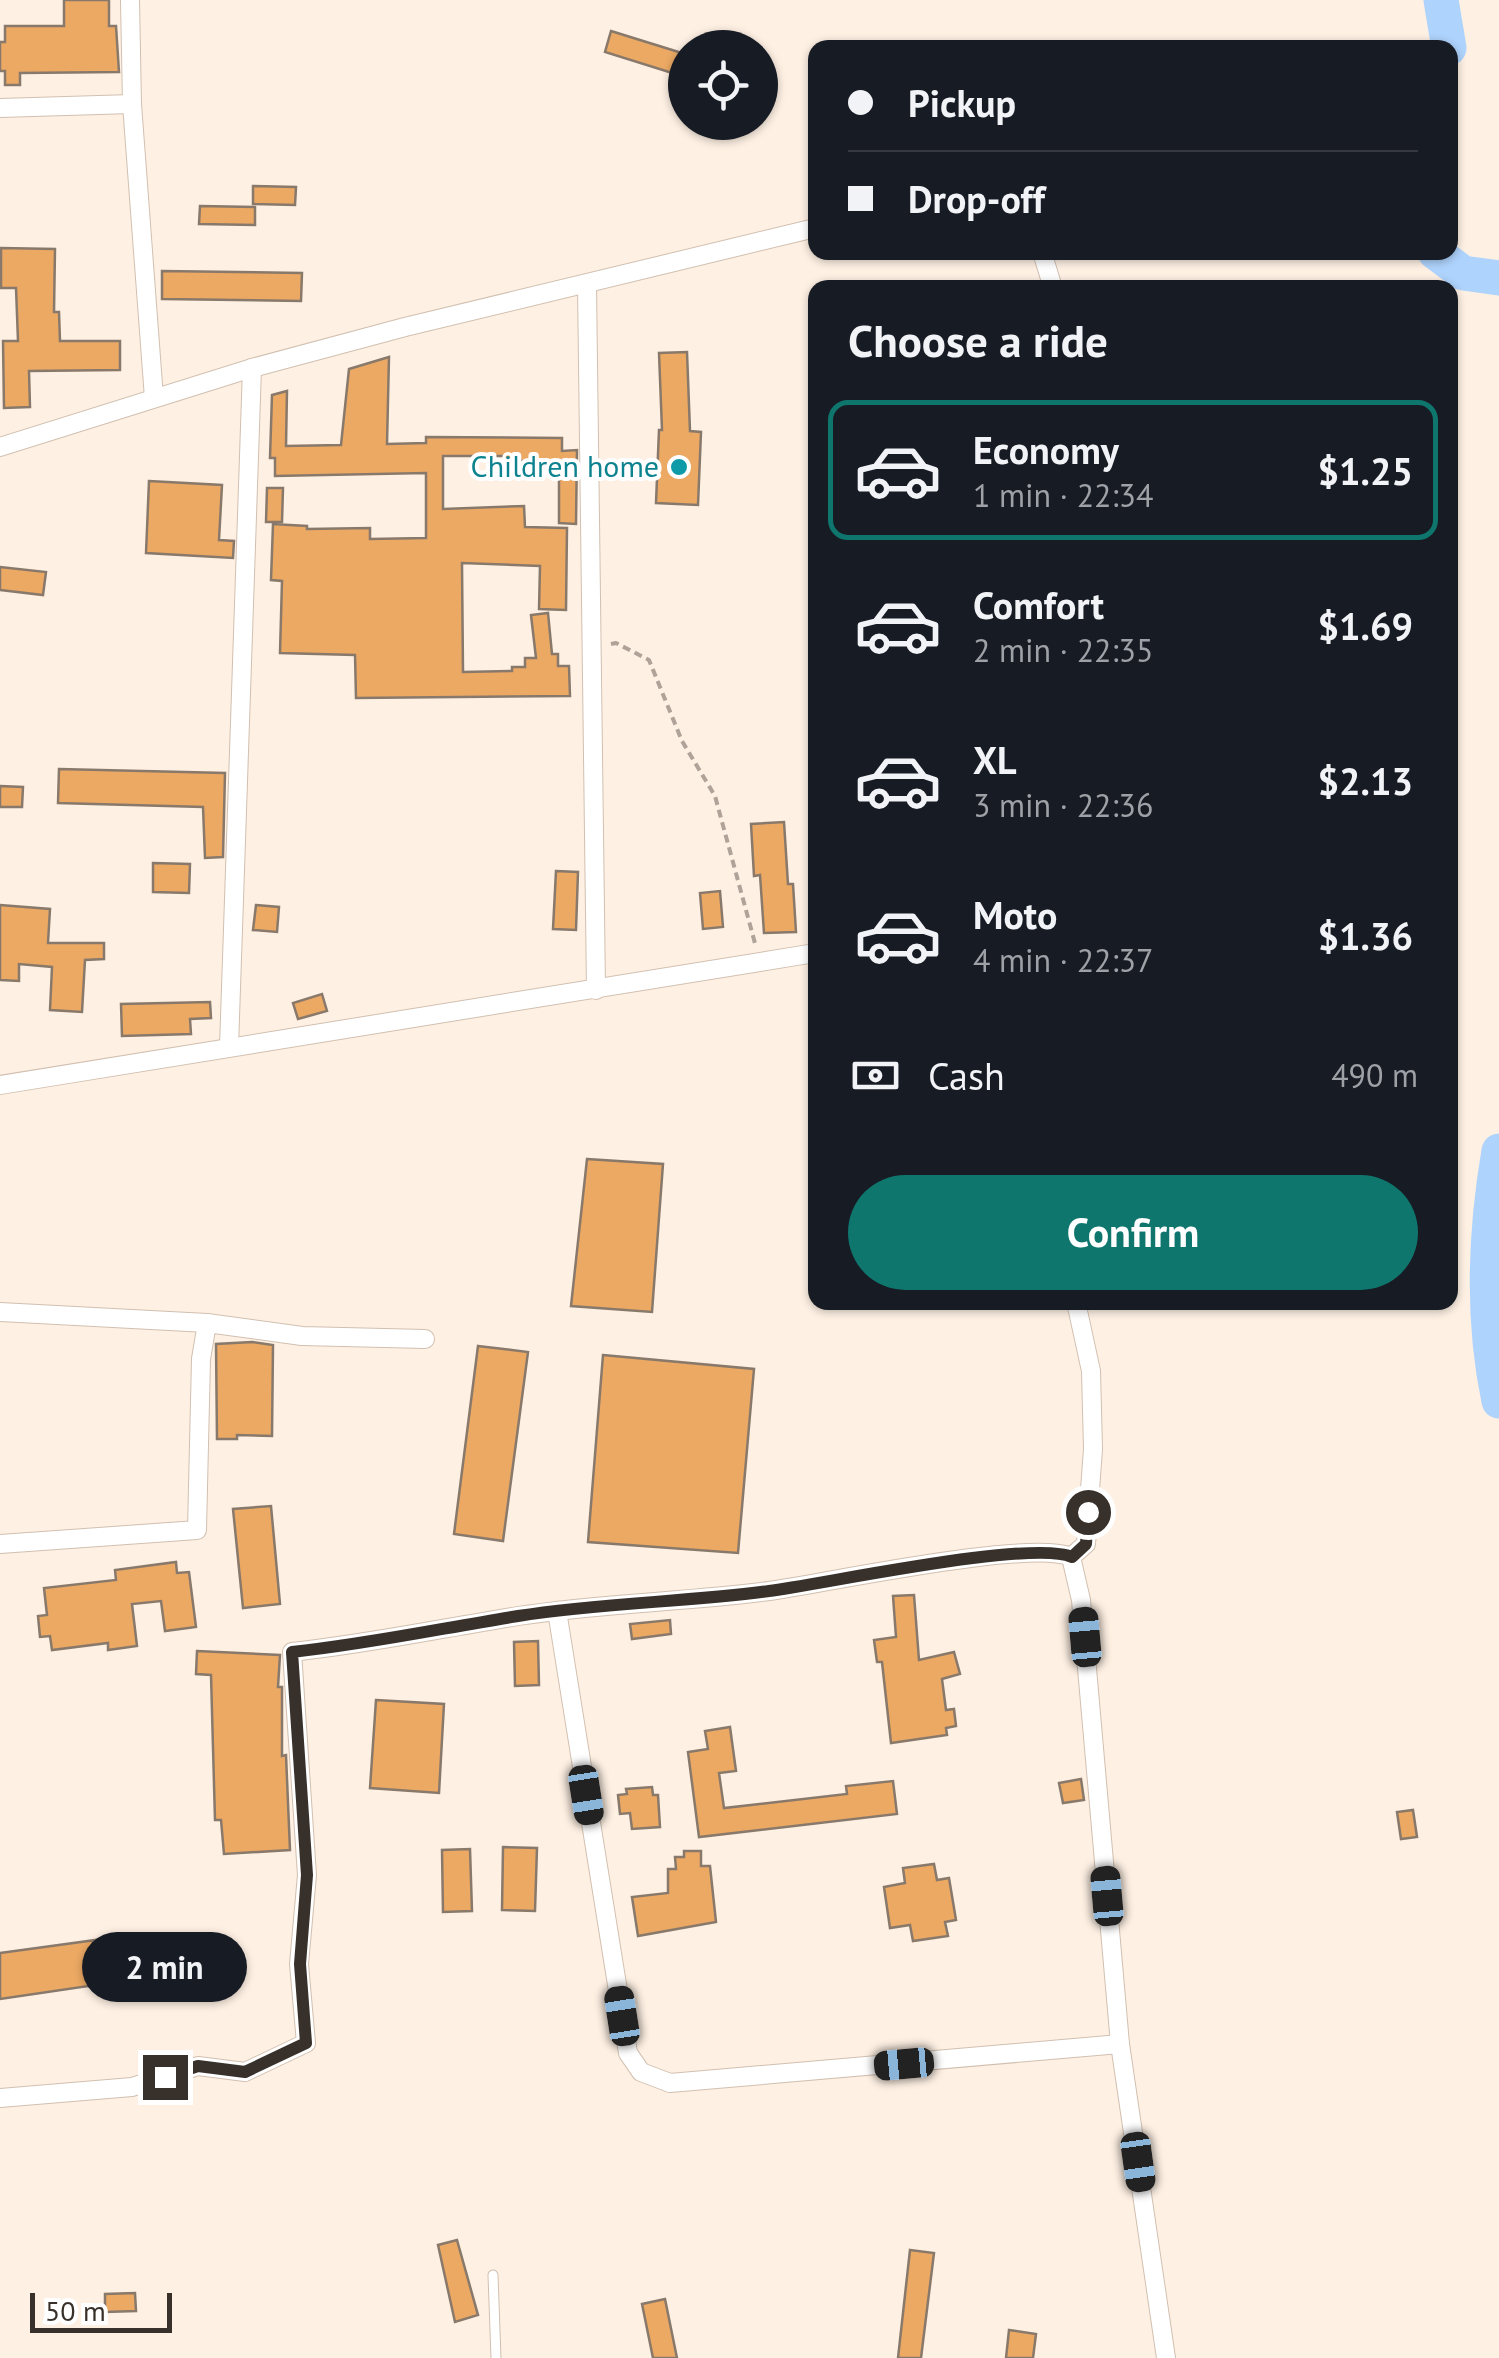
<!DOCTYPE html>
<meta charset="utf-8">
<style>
body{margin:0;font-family:"PT Sans",sans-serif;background:#242831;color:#f1f3f6;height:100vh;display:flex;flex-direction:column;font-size:38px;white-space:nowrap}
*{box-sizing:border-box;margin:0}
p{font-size:32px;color:#9ea1a6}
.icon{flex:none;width:55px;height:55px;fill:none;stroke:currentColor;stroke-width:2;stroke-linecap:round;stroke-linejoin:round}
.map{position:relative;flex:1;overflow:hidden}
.drawer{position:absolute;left:808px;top:280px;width:650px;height:1030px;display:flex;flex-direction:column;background:#171b24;border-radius:20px;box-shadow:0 2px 8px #0004}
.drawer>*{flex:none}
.banner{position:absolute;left:808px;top:40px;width:650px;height:220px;border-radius:20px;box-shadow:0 2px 8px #0004;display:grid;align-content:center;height:220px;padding:0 40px;background:#171b24}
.buttons{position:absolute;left:668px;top:30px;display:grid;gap:20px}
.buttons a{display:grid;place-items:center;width:110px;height:110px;border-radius:50%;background:#171b24;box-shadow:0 2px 8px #0004;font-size:50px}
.scale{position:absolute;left:30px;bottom:25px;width:142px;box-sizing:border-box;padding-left:10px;border:5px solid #38312b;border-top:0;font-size:28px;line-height:35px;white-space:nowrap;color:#38312b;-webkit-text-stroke:8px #fff;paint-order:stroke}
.end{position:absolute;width:45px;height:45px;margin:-22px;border:12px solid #38312b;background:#fff;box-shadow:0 0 0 5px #fff}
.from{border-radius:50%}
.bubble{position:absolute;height:70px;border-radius:35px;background:#171b24;box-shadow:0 2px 8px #0004;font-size:32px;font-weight:600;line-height:70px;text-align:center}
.car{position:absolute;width:30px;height:60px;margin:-30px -15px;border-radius:12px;box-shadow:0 0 8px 2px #0007;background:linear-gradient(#222 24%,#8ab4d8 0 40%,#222 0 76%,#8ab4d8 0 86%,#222 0)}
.banner b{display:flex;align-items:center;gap:35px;height:95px;font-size:38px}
.banner b+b{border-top:2px solid #363941}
.banner i{width:25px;height:25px;background:#f1f3f6}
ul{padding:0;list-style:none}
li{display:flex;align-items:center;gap:30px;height:140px;margin:0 20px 15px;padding:0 20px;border:5px solid transparent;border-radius:20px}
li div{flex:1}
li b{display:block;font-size:38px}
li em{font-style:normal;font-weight:600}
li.on{border-color:#0f766e}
li>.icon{width:90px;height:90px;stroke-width:1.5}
h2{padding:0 40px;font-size:45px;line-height:120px}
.pay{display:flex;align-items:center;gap:25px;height:110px;padding:0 40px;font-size:38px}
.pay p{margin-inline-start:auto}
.cta{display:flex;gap:20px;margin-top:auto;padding:20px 40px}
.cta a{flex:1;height:115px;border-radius:60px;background:#0f766e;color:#fff;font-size:40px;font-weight:600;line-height:115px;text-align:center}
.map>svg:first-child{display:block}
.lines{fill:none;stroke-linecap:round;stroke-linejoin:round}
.river{stroke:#aed3fc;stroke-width:35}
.building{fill:#eca964;stroke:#89796b;stroke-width:2.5}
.service-casing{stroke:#d1c0b1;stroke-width:11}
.minor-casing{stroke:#d1c0b1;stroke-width:20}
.path{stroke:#afa399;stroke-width:4;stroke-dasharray:8 5;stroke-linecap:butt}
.service{stroke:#fff;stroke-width:9}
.minor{stroke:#fff;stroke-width:18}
.route{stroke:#38312b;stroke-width:12}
.culture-dot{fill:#0f9aa8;stroke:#fff;stroke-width:4}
.labels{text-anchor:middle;stroke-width:8;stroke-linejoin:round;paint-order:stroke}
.culture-label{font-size:30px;fill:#0d838f;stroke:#fff;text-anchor:end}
</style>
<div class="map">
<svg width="1499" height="2358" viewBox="0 0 1499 2358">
<rect width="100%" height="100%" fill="#fef0e3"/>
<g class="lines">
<g class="river">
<polyline points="1441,0 1449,48"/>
<polyline points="1435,252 1463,273 1499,278"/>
<path d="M1499,1151C1485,1233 1482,1320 1499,1401"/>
</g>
</g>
<g class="building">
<polygon points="64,0 109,0 109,26 116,26 119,72 20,73 20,85 5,85 5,71 0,71 0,42 5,42 5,26 64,26"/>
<polygon points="611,31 685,54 685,77 605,52"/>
<polygon points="253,186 296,187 295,205 253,204"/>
<polygon points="200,206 255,207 255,225 199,224"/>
<polygon points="1,248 55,249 54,312 59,312 60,341 120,341 120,370 29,371 30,407 4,408 3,341 18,341 16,288 1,288"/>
<polygon points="162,271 302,273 301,301 162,299"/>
<polygon points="687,352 690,431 701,432 698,505 656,503 659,430 662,430 659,353"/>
<polygon points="389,357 387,444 426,443 426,437 562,438 562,451 577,450 576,524 559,523 559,461 505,461 505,456 443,456 443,509 524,506 525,527 567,528 566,610 539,609 540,566 462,563 463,672 512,671 512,667 525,667 525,658 536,658 531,615 548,613 552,654 558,654 558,666 569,666 570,696 356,698 355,655 280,653 282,581 271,580 273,524 307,526 307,529 370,528 370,539 426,538 426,473 275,476 275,458 270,458 272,395 287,391 286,446 341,445 349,369"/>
<polygon points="149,481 222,485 219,540 234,541 233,558 146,553"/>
<polygon points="267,488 283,488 282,522 266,522"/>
<polygon points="0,567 46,572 43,595 0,590"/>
<polygon points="59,769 225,773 223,857 205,858 203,807 58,803"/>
<polygon points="0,786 23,787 22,807 0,807"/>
<polygon points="784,822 788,884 793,884 796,932 764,933 760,875 754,876 751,824"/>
<polygon points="153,863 190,864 189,893 153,892"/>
<polygon points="556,871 578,872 576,930 553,929"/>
<polygon points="720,891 723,927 703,929 700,893"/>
<polygon points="0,905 50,909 48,943 104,943 104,959 85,960 82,1012 50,1010 52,967 19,964 19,981 0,980"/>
<polygon points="256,905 279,907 277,932 253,930"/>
<polygon points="322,994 327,1011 298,1019 293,1003"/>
<polygon points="210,1002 211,1018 190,1019 191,1034 122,1036 121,1004"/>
<polygon points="587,1159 663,1164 652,1312 571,1306"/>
<polygon points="252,1342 273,1345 272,1436 237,1435 237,1439 217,1439 216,1344"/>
<polygon points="478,1346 528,1352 503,1541 454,1534"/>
<polygon points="603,1355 754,1369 738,1553 588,1542"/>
<polygon points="271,1506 280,1604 243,1608 233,1509"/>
<polygon points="176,1562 177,1573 189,1572 196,1627 165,1631 161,1601 132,1604 137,1646 108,1650 108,1643 52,1650 50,1636 40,1637 38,1616 47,1615 44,1588 116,1580 115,1570"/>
<polygon points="914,1595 919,1660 954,1652 960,1674 942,1679 946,1710 954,1709 956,1726 946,1728 947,1735 891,1743 882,1662 877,1662 874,1640 896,1637 893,1596"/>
<polygon points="670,1620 671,1634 632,1639 630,1624"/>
<polygon points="538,1641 539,1685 515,1686 514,1642"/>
<polygon points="197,1651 280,1655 278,1687 282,1687 282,1756 286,1755 290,1850 224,1854 221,1820 215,1820 211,1675 196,1674"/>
<polygon points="376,1700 444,1704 439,1793 370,1788"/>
<polygon points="730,1727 736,1771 719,1773 724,1808 847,1794 846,1786 893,1781 897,1814 699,1837 688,1752 708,1749 705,1731"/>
<polygon points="1081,1779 1084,1800 1063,1803 1059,1783"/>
<polygon points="652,1787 653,1795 658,1795 660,1827 632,1829 630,1813 620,1814 618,1795 627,1794 626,1789"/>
<polygon points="1413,1810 1417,1837 1401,1839 1397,1812"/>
<polygon points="503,1847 537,1848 535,1911 502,1910"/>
<polygon points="470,1849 472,1911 443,1912 442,1850"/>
<polygon points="684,1851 701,1851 701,1866 710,1866 716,1922 638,1936 632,1897 668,1893 668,1869 676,1869 675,1857 684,1857"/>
<polygon points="934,1864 937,1880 949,1878 956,1920 945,1922 948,1936 913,1941 910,1925 890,1928 884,1887 905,1883 903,1868"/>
<polygon points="103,1939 109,1983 0,1999 0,1953"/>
<polygon points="457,2240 478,2315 455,2322 438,2245"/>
<polygon points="910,2250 934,2253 921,2358 898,2358"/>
<polygon points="135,2293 136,2311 105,2312 105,2294"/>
<polygon points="665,2299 677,2358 653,2358 642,2304"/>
<polygon points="1009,2330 1036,2334 1033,2358 1006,2358"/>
</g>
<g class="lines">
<g class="service-casing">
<polyline id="service" points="493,2275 496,2358"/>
</g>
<g class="minor-casing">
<g id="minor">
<polyline points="130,0 132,104 154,398"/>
<polyline points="0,108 132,104"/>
<polyline points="1042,252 1053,288"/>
<polyline points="587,285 596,990"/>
<polyline points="0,447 252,368 405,327 815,228"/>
<polyline points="229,1047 252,368"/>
<polyline points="0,1085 815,953"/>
<polyline points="0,1312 207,1323"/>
<polyline points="0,1544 197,1530 201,1359 207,1323 302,1336 425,1339"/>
<polyline points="1071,1557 1081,1600 1120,2044 1166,2358"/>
<polyline points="1071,1557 1086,1544 1093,1449 1091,1371 1076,1302"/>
<polyline points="557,1611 628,2053 641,2072 670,2083 1120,2044"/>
<path d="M0,2098L132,2087L198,2066L245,2072L306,2043L299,1964L307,1875L292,1652C368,1644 443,1628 518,1616C602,1603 686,1602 769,1591C826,1583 1030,1539 1071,1557"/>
</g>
</g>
<polyline class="path" points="611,644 616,643 649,660 682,741 715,796 756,947"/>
<use href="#service" class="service"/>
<use href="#minor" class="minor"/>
</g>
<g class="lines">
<path class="route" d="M165,2077L198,2066L245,2072L306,2043L300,1964L307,1875L292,1652C368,1644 443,1628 518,1616C601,1603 686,1602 769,1591C824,1584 1032,1539 1072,1557L1086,1544L1088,1512"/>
</g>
<circle class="culture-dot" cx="679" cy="467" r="10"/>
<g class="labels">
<g class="culture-label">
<text x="659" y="477">Children home</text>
</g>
</g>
</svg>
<div class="buttons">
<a><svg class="icon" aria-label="locate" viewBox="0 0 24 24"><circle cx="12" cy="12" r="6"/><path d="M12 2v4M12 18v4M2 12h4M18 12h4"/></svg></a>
</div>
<div class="scale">50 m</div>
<i class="end from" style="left:1088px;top:1512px"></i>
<i class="end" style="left:165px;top:2077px"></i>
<div class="bubble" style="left:82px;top:1932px;width:165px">2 min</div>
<i class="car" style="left:1085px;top:1637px;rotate:355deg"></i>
<i class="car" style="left:586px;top:1795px;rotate:171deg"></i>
<i class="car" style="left:1107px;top:1896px;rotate:355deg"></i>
<i class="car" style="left:622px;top:2016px;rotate:351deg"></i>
<i class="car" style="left:904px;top:2064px;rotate:265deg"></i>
<i class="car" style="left:1138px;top:2162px;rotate:172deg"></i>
<div class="banner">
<b><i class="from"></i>Pickup</b>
<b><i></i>Drop-off</b>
</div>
<section class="drawer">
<h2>Choose a ride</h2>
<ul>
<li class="on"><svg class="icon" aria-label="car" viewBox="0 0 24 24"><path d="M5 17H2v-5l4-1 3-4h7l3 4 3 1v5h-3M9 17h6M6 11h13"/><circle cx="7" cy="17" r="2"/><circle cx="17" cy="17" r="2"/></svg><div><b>Economy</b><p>1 min · 22:34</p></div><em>$1.25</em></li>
<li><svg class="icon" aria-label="car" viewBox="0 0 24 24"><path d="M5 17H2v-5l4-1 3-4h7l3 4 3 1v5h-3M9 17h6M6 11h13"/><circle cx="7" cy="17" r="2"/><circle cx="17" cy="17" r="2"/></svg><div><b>Comfort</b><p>2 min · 22:35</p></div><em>$1.69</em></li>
<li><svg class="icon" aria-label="car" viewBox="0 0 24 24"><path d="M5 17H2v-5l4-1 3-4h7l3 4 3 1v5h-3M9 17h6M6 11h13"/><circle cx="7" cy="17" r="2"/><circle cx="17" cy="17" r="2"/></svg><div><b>XL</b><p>3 min · 22:36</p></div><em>$2.13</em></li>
<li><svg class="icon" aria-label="car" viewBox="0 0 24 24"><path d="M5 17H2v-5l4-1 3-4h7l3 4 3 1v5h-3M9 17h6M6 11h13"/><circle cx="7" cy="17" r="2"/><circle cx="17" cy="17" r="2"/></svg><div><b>Moto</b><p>4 min · 22:37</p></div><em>$1.36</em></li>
</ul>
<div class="pay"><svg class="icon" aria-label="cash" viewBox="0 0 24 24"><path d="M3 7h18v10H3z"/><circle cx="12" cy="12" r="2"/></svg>Cash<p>490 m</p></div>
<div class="cta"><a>Confirm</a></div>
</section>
</div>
